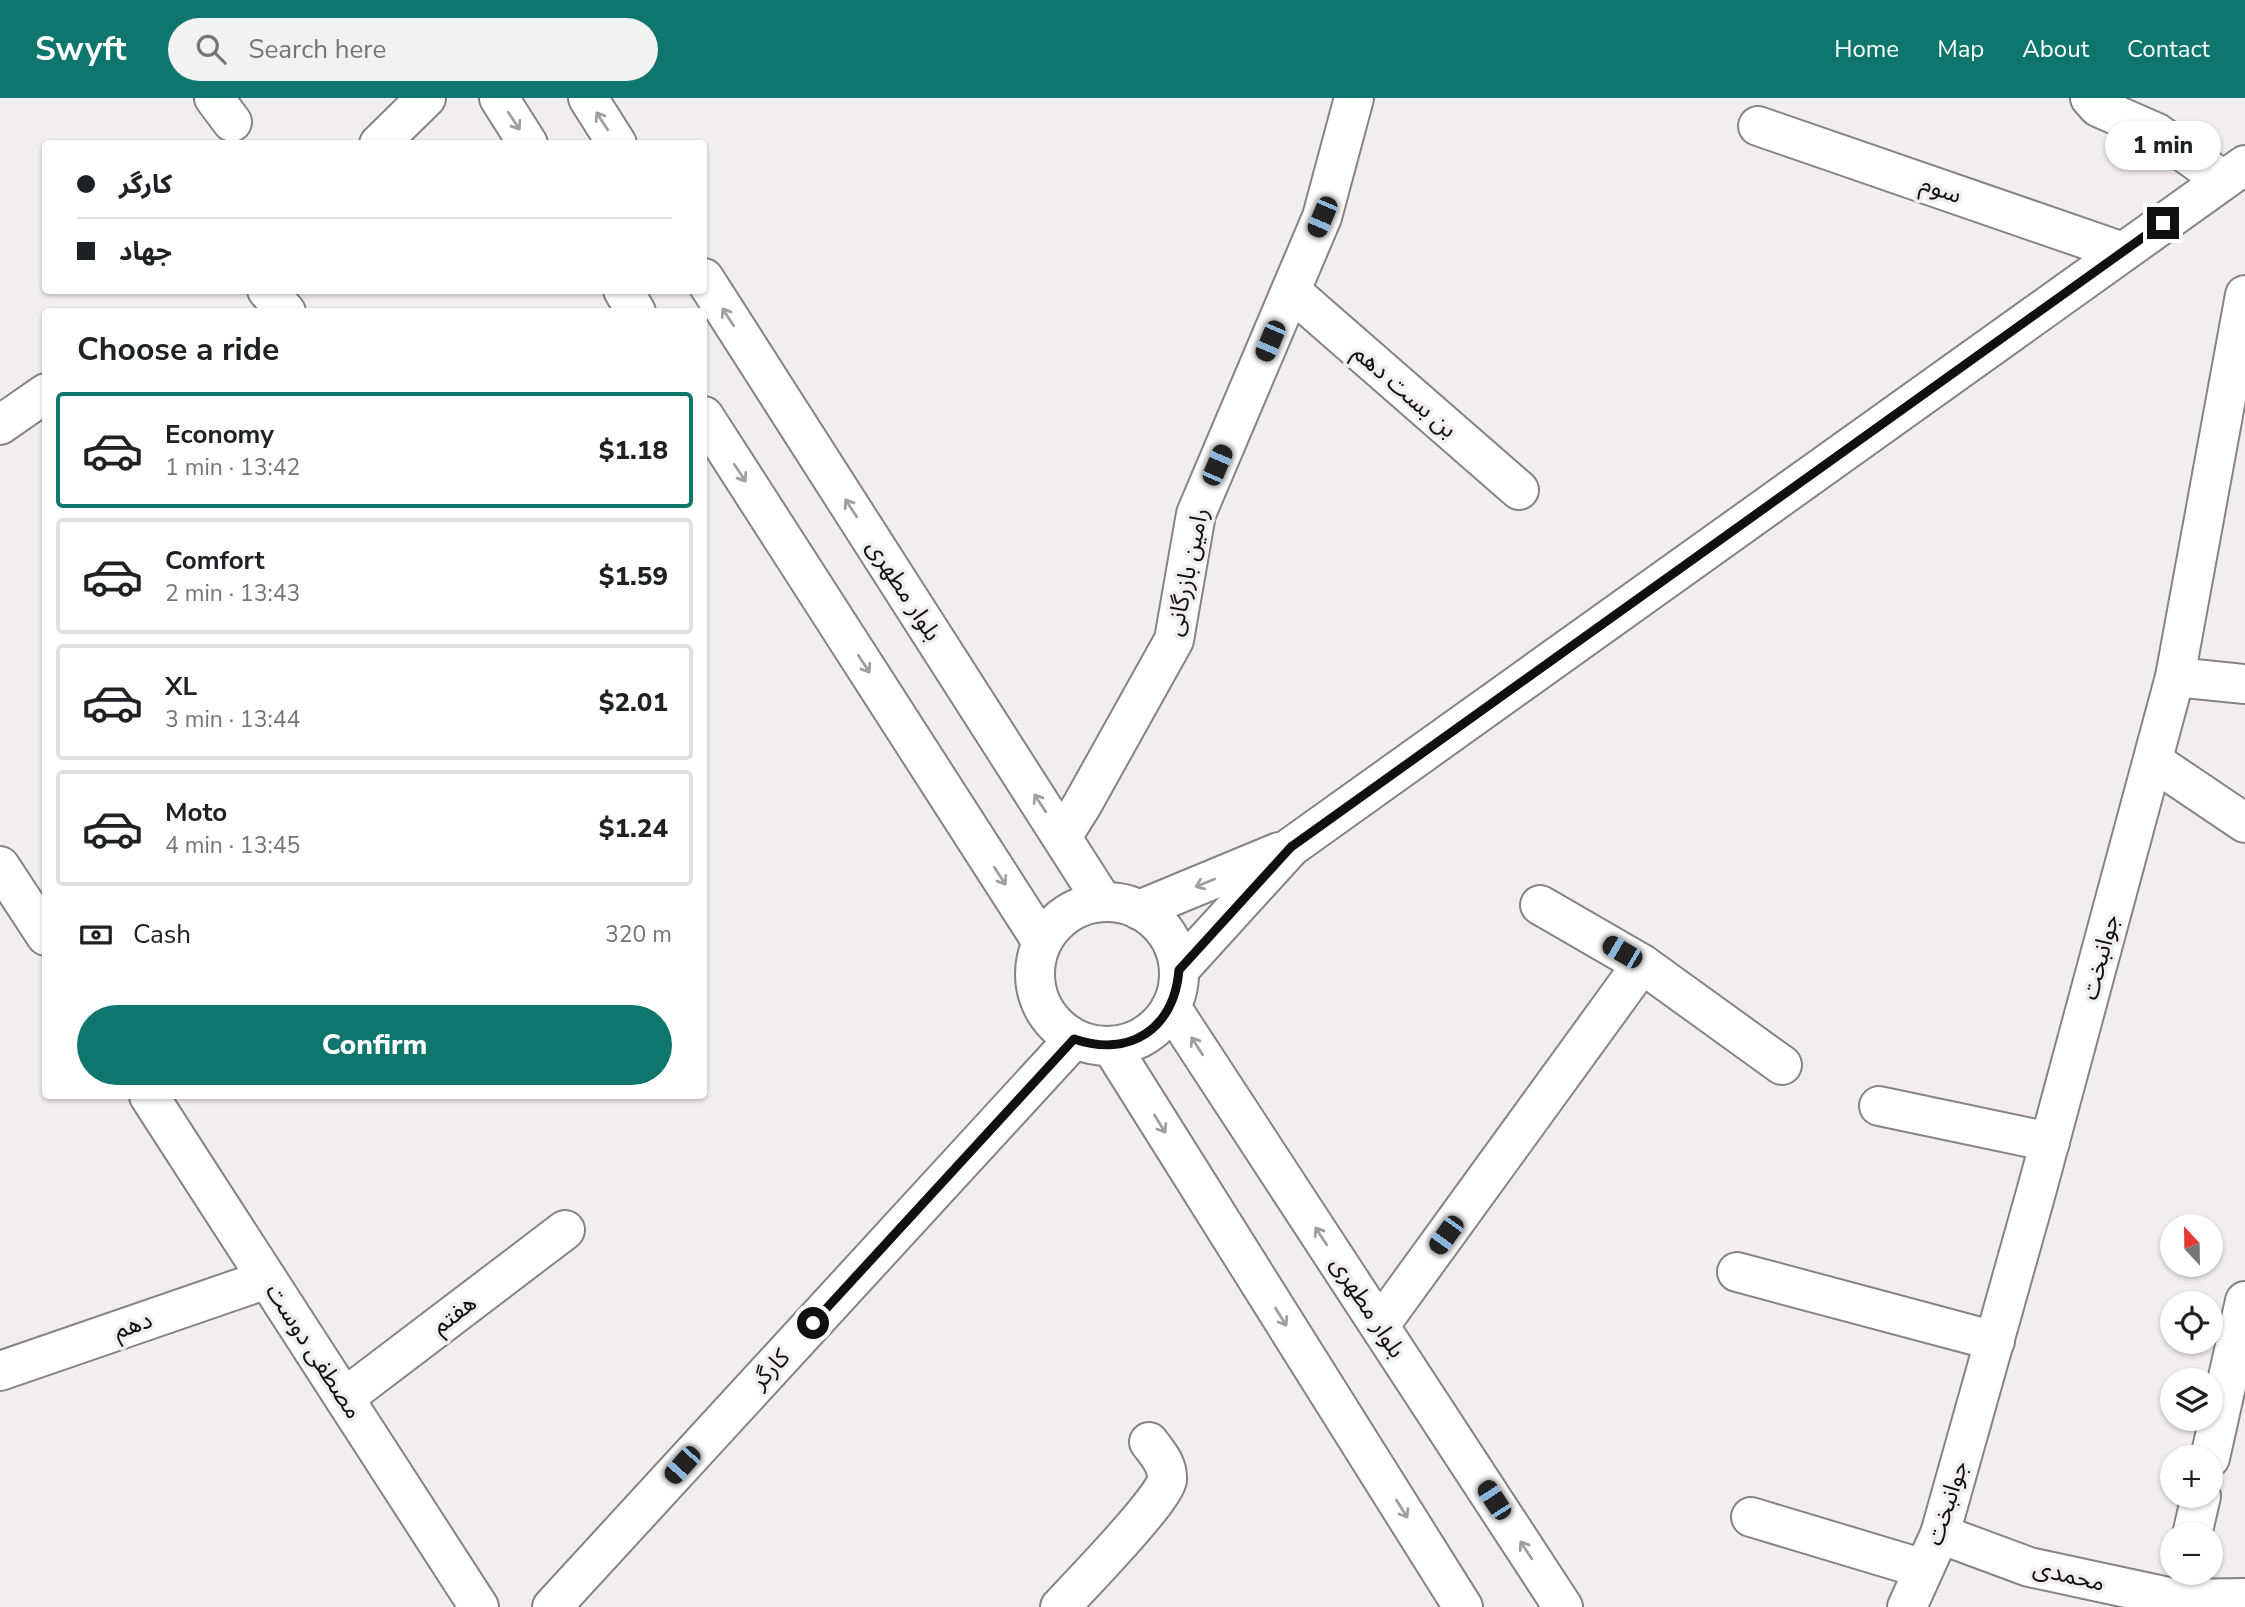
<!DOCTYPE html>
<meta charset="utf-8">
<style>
body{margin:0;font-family:"Nunito Sans","Noto Sans Arabic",sans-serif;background:#f2f2f2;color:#202124;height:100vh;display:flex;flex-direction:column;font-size:26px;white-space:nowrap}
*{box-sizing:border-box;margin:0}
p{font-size:23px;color:#757577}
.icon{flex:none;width:38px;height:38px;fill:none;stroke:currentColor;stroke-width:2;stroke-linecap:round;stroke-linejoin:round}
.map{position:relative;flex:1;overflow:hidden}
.side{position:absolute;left:42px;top:210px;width:665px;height:791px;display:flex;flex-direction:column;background:#fff;border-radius:7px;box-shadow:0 2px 5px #0004}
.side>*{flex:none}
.banner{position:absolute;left:42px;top:42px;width:665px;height:154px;border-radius:7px;box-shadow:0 2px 5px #0004;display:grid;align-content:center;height:154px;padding:0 35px;background:#fff}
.needle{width:46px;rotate:338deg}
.tools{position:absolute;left:2160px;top:1116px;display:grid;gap:14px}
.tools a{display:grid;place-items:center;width:63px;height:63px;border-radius:50%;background:#fff;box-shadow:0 2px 5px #0004;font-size:35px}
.end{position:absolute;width:32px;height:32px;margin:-16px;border:9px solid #111010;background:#fff;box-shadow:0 0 0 4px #fff}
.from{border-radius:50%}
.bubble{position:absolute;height:49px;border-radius:24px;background:#fff;box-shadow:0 2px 5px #0004;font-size:23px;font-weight:800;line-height:49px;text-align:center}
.car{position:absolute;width:21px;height:42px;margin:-21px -10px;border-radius:9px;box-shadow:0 0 5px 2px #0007;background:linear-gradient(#222 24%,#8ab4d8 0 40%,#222 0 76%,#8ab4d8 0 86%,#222 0)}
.banner b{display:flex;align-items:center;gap:24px;height:66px;font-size:26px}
.banner b+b{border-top:2px solid #e0e0e0}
.banner i{width:18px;height:18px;background:#202124}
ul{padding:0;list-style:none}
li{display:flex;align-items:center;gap:21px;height:116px;margin:0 14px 10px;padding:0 21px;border:4px solid #e0e0e0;border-radius:7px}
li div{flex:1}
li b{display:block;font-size:26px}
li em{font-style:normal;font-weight:800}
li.active{border-color:#0f766e}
li>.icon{width:63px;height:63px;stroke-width:1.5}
h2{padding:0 35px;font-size:32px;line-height:84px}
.pay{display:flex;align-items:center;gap:18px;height:77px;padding:0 35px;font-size:26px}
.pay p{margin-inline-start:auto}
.button{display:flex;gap:14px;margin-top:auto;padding:14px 35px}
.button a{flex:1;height:80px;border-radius:42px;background:#0f766e;color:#fff;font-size:28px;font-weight:800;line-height:80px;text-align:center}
header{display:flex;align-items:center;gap:42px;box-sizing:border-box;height:98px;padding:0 35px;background:#0f766e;color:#fff}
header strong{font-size:33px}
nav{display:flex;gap:38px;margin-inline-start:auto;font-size:24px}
.search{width:490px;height:63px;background:#f2f2f2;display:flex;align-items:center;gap:18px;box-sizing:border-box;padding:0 24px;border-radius:38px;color:#757577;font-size:26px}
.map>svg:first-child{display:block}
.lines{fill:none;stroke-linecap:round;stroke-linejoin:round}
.minor-casing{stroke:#878385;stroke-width:42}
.major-casing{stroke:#878385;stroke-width:42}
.minor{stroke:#fff;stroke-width:38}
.major{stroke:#fff;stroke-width:38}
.oneway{stroke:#a09f9f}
.route{stroke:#111010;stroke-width:9}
.labels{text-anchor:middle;stroke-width:7;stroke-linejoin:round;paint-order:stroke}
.street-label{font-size:24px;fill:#111010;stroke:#f2eef0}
</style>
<header>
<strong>Swyft</strong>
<div class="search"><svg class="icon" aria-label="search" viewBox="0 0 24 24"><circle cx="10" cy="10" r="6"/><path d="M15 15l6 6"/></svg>Search here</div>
<nav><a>Home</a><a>Map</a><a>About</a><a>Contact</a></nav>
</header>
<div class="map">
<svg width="2245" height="1509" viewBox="0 0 2245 1509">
<rect width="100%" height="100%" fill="#f2eef0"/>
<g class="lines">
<g class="minor-casing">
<g id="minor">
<polyline points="214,0 232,24"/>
<polyline points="2090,0 2098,9 2157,35 2223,82"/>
<polyline points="1758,28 2123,154"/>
<polyline points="379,46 426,0"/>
<polyline points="267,192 286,214"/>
<polyline points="1291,193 1519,392"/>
<polyline points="0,327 46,295"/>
<polyline points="2175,579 2245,586"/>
<polyline points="2153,663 2245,725"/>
<polyline points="1062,739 1082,707 1174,542 1196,416 1322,119 1354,0"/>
<polyline points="0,768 46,838"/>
<polyline points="1540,807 1642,866 1782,967"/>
<polyline points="1139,812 1279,754"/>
<polyline points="1179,872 1291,749 2245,67"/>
<polyline points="149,998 479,1509"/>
<polyline points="1879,1008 2050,1044"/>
<polyline points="1737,1174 1995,1243"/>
<polyline points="1380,1227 1642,866"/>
<polyline points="0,1273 267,1181"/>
<polyline points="344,1300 565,1132"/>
<polyline points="2210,1360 2245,1203"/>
<polyline points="1751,1419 1924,1471"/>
<polyline points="1940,1436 2029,1469 2178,1501 2245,1500"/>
<polyline points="2192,1437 2201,1398"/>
<polyline points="552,1509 1074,941"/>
<path d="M1060,1509C1078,1490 1165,1400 1167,1382C1168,1366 1157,1355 1149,1344"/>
<polyline points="1907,1509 1940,1436 2037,1091 2175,579 2245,197"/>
</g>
</g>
<g class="major-casing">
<g id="major">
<polyline points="499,0 528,46"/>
<polyline points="588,0 617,46"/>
<polyline points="704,180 1103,804"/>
<polyline points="623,192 636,214"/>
<polyline points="704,318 1042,844"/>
<circle cx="1107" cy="876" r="72"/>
<polyline points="1171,909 1563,1509"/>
<polyline points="1111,948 1463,1509"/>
</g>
</g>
<use href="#minor" class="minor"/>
<use href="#major" class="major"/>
</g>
<defs><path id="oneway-shaft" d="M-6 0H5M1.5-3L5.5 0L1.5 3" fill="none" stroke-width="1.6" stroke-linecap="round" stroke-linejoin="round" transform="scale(1.75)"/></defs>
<g class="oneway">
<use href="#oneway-shaft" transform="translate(514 23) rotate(57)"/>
<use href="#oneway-shaft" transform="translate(602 23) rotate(-123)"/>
<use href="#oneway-shaft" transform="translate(728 219) rotate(-123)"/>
<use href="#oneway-shaft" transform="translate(740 375) rotate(57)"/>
<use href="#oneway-shaft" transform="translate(851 410) rotate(-123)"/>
<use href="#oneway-shaft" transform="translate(864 566) rotate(57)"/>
<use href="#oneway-shaft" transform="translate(1040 705) rotate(-123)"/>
<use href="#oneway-shaft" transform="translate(1000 778) rotate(57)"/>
<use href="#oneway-shaft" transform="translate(1205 785) rotate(158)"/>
<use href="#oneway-shaft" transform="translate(1197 948) rotate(-123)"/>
<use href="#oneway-shaft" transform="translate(1160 1026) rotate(58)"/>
<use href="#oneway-shaft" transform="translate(1321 1138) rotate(-123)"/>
<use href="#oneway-shaft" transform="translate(1281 1219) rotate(58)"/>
<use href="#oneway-shaft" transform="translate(1402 1411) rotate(58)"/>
<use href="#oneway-shaft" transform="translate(1526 1452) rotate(-123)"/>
</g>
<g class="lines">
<path class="route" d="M813,1225L1074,941C1130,960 1174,931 1179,872L1291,749L2163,125"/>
</g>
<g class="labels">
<g class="street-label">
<text transform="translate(1941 91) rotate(19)" y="8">سوم</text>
<text transform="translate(1405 293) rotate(41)" y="8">بن بست دهم</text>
<text transform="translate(1187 474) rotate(-78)" y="8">رامین بازرگانی</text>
<text transform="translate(904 492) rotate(57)" y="8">بلوار مطهری</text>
<text transform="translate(2100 859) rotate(-75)" y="8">جوانبخت</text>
<text transform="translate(1368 1209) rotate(57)" y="8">بلوار مطهری</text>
<text transform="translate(454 1216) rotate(-37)" y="8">هفتم</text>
<text transform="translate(133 1227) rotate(-19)" y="8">دهم</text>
<text transform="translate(314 1253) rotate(57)" y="8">مصطفی دوست</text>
<text transform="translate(770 1271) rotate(-47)" y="8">کارگر</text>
<text transform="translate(1947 1405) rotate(-72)" y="8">جوانبخت</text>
<text transform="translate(2069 1477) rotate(13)" y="8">محمدی</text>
</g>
</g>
</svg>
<div class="tools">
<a><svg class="needle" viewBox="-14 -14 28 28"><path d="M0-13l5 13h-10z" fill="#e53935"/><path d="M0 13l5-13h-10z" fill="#757577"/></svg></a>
<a><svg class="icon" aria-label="locate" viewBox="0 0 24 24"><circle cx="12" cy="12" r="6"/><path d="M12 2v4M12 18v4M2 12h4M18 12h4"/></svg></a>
<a><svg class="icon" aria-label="layers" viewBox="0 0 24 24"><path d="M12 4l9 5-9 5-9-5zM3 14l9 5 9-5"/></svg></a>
<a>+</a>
<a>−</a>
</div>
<i class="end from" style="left:813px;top:1225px"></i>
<i class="end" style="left:2163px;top:125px"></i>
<div class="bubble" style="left:2105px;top:23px;width:116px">1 min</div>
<i class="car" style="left:1322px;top:119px;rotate:203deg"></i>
<i class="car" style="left:1270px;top:243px;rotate:203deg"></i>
<i class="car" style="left:1217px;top:367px;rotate:23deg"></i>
<i class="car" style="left:1622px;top:854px;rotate:300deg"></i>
<i class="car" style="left:1446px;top:1137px;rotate:216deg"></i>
<i class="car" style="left:682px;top:1367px;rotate:222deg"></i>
<i class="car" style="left:1494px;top:1402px;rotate:327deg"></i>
<div class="banner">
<b><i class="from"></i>کارگر</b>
<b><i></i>جهاد</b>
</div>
<section class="side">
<h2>Choose a ride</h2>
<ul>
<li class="active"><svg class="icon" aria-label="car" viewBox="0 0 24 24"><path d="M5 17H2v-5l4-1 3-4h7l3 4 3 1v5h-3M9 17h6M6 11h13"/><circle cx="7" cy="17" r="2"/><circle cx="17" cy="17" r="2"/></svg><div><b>Economy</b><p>1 min · 13:42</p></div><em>$1.18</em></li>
<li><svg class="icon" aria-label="car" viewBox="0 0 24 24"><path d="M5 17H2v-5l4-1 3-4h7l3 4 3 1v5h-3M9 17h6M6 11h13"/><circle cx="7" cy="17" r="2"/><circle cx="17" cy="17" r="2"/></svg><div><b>Comfort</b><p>2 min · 13:43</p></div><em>$1.59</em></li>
<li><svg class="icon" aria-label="car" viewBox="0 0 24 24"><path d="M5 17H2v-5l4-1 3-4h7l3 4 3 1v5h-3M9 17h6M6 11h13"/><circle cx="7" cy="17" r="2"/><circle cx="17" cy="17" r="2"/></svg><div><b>XL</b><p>3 min · 13:44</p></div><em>$2.01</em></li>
<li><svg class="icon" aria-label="car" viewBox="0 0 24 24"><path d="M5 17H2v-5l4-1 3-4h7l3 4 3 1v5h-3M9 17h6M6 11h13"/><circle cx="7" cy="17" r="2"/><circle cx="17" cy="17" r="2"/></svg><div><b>Moto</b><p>4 min · 13:45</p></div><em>$1.24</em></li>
</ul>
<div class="pay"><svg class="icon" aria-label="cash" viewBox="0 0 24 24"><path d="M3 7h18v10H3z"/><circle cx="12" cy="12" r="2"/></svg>Cash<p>320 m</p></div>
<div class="button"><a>Confirm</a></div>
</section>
</div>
